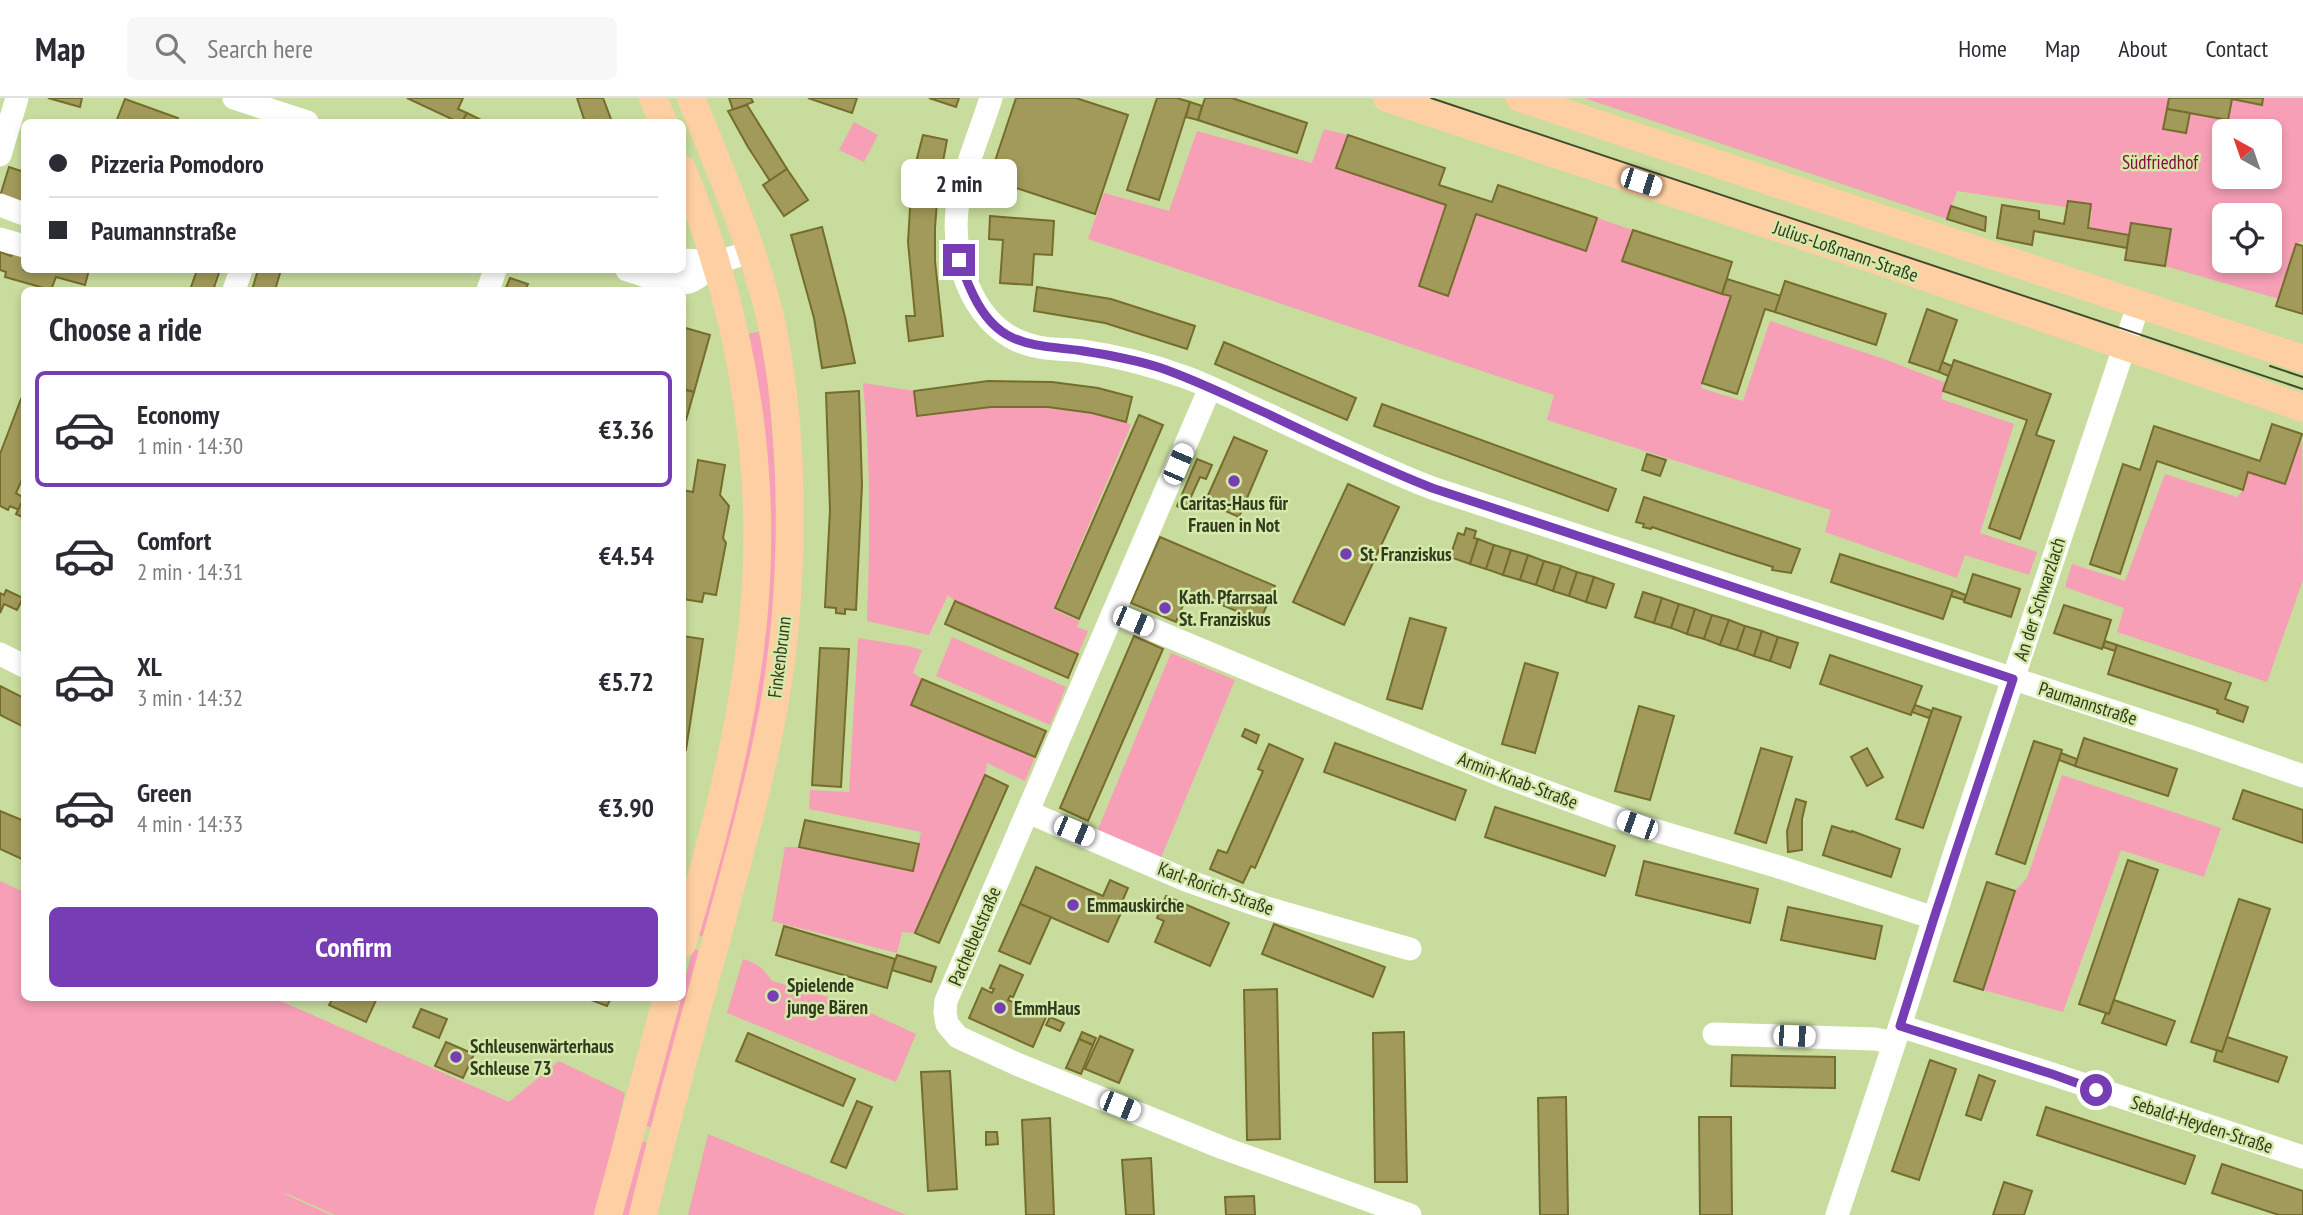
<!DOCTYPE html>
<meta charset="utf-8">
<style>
body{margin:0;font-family:"PT Sans Narrow",sans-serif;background:#f7f7f7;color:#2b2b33;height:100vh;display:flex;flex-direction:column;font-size:26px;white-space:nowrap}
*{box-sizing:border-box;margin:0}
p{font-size:23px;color:#7c7c81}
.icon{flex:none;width:38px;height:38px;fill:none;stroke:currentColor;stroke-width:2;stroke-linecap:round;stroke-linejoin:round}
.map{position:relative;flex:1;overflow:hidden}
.drawer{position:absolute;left:21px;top:189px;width:665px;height:714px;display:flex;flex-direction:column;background:#fff;border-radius:10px;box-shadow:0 4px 10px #0003}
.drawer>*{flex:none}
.hud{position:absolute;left:21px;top:21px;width:665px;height:154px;border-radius:10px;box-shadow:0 4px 10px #0003;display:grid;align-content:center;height:154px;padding:0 28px;background:#fff}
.needle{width:46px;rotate:320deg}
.fabs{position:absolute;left:2212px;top:21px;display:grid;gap:14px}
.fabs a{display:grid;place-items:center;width:70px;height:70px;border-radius:10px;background:#fff;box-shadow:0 4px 10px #0003;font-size:35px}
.end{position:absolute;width:32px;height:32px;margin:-16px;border:9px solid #763db4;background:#fff;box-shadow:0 0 0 4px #fff}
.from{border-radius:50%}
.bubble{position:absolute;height:49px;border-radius:10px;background:#fff;box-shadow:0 4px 10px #0003;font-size:23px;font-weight:600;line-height:49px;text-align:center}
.car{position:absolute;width:21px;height:42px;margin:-21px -10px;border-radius:9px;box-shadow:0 0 5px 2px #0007;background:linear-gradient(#fff 24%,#345 0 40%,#fff 0 76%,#345 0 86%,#fff 0)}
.hud b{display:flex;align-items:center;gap:24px;height:66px;font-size:26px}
.hud b+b{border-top:2px solid #e1e1e2}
.hud i{width:18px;height:18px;background:#2b2b33}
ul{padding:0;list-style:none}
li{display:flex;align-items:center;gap:21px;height:116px;margin:0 14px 10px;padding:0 14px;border:4px solid transparent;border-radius:10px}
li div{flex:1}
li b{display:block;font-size:26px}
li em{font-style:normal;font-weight:600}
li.selected{border-color:#763db4}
li>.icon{width:63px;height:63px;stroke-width:1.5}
h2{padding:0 28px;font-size:32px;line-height:84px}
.button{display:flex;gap:14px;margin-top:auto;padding:14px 28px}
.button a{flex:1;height:80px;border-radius:10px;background:#763db4;color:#fff;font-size:28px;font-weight:600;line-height:80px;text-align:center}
header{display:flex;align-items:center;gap:42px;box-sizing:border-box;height:98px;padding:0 35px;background:#fff;border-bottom:2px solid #e1e1e2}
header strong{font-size:33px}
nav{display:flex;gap:38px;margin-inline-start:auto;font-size:24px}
.search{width:490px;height:63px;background:#f7f7f7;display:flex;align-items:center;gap:18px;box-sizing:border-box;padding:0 24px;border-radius:10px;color:#7c7c81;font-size:26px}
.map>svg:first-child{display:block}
.green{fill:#f69fb6;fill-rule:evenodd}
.building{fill:#a29a5a;stroke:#756d2c;stroke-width:2}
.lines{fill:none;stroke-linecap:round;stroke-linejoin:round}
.minor{stroke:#fff;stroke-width:23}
.major{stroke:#fecfa2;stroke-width:28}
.tram{stroke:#414a2d;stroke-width:2}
.route{stroke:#763db4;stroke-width:9}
.poi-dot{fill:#763db4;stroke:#d5e9a9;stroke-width:2.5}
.labels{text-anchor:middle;stroke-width:5;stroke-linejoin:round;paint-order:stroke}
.park-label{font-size:19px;fill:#870d43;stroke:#d5e9a9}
.street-label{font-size:19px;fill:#323a20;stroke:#d5e9a9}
.poi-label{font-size:19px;font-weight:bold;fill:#323a20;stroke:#d5e9a9;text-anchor:start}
</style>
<header>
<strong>Map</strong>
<div class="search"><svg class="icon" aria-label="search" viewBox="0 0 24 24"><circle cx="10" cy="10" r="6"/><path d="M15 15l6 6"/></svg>Search here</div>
<nav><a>Home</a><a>Map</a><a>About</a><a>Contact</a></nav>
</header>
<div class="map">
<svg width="2303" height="1117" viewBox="0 0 2303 1117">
<rect width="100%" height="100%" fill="#c8dc9d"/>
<g class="green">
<path d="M1584,0H2303V143L2295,146L2279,201L2165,168L2171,131L2131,125L2127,143L2088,137L2092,113L1957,93L1947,121ZM2224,33H2270V79H2224ZM2224,117H2270V163H2224Z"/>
<polygon points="854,24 878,37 864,64 839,52"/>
<polygon points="1324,31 1348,37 1337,70 1446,107 1419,188 1448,198 1476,116 1586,152 1597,120 1633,132 1623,163 1731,198 1701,290 1743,303 1770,223 1884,261 1946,285 1941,301 2014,326 1980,435 2037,454 2029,477 1965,457 1957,480 1825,434 1831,412 1547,322 1554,297 1088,141 1104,95 1169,113 1197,33 1312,65"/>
<polygon points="761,233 768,275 779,431 770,553 748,678 705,839 697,837 740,676 747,236"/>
<path d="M863,285L914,293L918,318C978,310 1040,302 1101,317C1111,320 1123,321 1131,327L1053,511L1079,523L1077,529L1088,533L1078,556L955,503L948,497L929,537L867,523C870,443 871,365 863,285Z"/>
<polygon points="2302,336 2303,482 2267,584 2117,534 2124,510 2065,489 2072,466 2125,483 2165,376 2237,399 2243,392 2248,374 2285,386"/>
<polygon points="952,539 1066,589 1050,627 936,578"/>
<polygon points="858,540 908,548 922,552 913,575 922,581 912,607 1035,659 1025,683 987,665 985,677 915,835 902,834 897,855 772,823 785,749 799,749 913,773 921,734 809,711 810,692 849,694"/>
<polygon points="1171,555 1235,582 1160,762 1096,736"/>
<polygon points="2062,677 2221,730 2204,779 2121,752 2063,914 1983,892 2015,793 2027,780"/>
<polygon points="0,783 24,794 24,900 274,900 509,1004 559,963 625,995 596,1117 335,1117 290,1097 282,1095 331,1117 0,1117"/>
<polygon points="693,851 701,853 653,1030 643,1027 679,900 682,900 683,887"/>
<path d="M743,861C757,865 764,871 772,883L849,905L916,936L896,984L727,915Z"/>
<polygon points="708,1036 906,1117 688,1117"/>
<polygon points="638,1042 649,1045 632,1117 620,1117"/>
</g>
<g class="building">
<polygon points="48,0 82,0 80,9"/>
<polygon points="407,0 463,0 458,11 467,15 462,24 458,24"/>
<polygon points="577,0 603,0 612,24 585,24"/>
<polygon points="729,0 751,0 753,4 733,12"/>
<polygon points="808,0 857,0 852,15"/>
<polygon points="929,0 959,0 956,9"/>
<polygon points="1016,0 1076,0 1128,17 1095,116 989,81"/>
<polygon points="1157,0 1177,0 1190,4 1159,102 1127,92"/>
<polygon points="1205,0 1232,0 1307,25 1297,55 1198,22"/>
<polygon points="2169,0 2263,0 2262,7 2232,1 2228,22 2167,11"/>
<polygon points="125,1 178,20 177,22 182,24 116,24"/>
<polygon points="1190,4 1202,8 1198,22 1186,19"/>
<polygon points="747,7 787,71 770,83 748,49 728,13"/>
<polygon points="2167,11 2190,15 2186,35 2163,31"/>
<polygon points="467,15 485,24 462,24"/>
<polygon points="923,37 947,42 938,90 935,130 935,163 943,238 909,243 906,218 915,218 908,144 910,111 915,68"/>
<polygon points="1348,37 1445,70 1439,87 1492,104 1498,87 1597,120 1586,153 1476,116 1448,198 1419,188 1446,107 1336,70"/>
<polygon points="9,69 24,74 24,105 0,98"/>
<polygon points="787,71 808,102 784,118 763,87"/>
<polygon points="2068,103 2091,106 2088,130 2129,137 2127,150 2034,133 2032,147 1997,140 2002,107 2039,113 2039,121 2064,126"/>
<polygon points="1951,108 1986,119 1985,133 1947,121"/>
<polygon points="990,118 1054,123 1052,157 1034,156 1032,187 1000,185 1003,142 989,141"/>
<polygon points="2131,125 2171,131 2165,168 2125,162"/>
<polygon points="822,129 845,219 855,265 822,270 814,220 791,137"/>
<polygon points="1633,132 1732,164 1722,196 1622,163"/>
<polygon points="2296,146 2303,148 2303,216 2276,208"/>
<polygon points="0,154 11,158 13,154 24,157 24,172 89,172 85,187 56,179 51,192 5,179 6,174 0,172"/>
<polygon points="197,172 220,172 213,192 190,192"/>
<polygon points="258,172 281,172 275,192 252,192"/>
<polygon points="510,180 528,186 525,192 505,192"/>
<polygon points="1727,181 1781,198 1775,214 1765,211 1737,296 1702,285 1731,198 1722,196"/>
<polygon points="1785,183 1886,216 1876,247 1775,214"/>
<polygon points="1037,189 1111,201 1195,228 1187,251 1105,225 1034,213"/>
<polygon points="1927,211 1957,222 1939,274 1909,264"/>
<polygon points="682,229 710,237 694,294 682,291"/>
<polygon points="1224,244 1356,300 1347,322 1215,266"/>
<polygon points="1954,262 2051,296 2036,337 2054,343 2020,441 1989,430 2027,322 1943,293"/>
<polygon points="1942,264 1952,268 1948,278 1939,274"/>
<polygon points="988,283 1052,284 1098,290 1132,299 1126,324 1092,315 1048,309 991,309 917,318 914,293"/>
<polygon points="682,291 694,294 686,322 682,322"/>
<polygon points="859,293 862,387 856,512 845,511 845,516 836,515 836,510 825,509 830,412 826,295"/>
<polygon points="21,301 24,302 24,377 16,395 24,400 19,412 10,408 8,412 0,408 0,356"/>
<polygon points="1382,306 1616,391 1608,413 1374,328"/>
<polygon points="1139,317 1163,327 1079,521 1055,510"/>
<polygon points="2272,326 2302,336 2285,386 2248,374 2243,392 2157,363 2120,476 2090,466 2123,366 2140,372 2154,328 2260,363"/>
<polygon points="1234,339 1267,353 1239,419 1205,404"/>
<polygon points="1647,356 1666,362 1660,378 1642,372"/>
<polygon points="1197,361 1212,367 1206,381 1200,379 1185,412 1177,408"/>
<polygon points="698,362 725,367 720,397 729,408 723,440 726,445 716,497 704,495 702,504 682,501 682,392 693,394"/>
<polygon points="1348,386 1399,409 1344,527 1293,504"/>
<polygon points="1644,399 1800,451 1791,475 1772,472 1773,469 1732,456 1652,429 1651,431 1643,429 1644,426 1636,424"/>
<polygon points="24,400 24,420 16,416"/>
<polygon points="1466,430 1476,433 1474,440 1478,441 1470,466 1450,459 1458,435 1464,437"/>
<polygon points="1160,439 1275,488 1260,523 1189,493 1176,524 1131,505"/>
<polygon points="1478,441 1494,447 1486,471 1470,466"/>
<polygon points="1494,447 1511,452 1503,477 1486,471"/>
<polygon points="1511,452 1528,457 1520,482 1503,477"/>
<polygon points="1840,456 1953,492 1943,521 1831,484"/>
<polygon points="1528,457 1544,463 1536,487 1520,482"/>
<polygon points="1544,463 1561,468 1553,493 1536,487"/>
<polygon points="1561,468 1577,474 1569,498 1553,493"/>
<polygon points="1577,474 1594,479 1586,504 1569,498"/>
<polygon points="1973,476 2020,491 2011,519 1964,504"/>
<polygon points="1594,479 1614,486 1606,510 1586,504"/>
<polygon points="6,492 23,500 17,512 4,506 0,515 0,495 4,497"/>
<polygon points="1953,492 1966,497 1964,502 1951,498"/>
<polygon points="1643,494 1662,500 1654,525 1635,519"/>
<polygon points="1662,500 1679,506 1671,530 1654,525"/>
<polygon points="955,503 1078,556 1068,580 945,526"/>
<polygon points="1679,506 1695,511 1687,536 1671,530"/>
<polygon points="2064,507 2111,522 2102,551 2054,535"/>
<polygon points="1695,511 1712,517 1704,541 1687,536"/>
<polygon points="1712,517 1729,522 1720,547 1704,541"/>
<polygon points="1410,520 1446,530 1422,611 1387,601"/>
<polygon points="1729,522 1745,528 1737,552 1720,547"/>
<polygon points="1745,528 1762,533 1754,558 1737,552"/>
<polygon points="1762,533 1778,539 1770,563 1754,558"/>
<polygon points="682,538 703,541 686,652 682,652"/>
<polygon points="1134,538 1163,551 1088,723 1060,710"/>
<polygon points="1778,539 1798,545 1790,570 1770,563"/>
<polygon points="2105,543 2117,547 2115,553 2103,549"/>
<polygon points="2117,547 2231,585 2225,601 2248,609 2243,624 2217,615 2218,612 2108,576"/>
<polygon points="820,550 849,551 841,689 812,687"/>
<polygon points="1830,557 1922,588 1911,617 1820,586"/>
<polygon points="1525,565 1558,575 1535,655 1502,646"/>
<polygon points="922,581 1046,633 1035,659 911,607"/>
<polygon points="0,588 24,600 24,629 0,617"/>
<polygon points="1915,607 1932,613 1929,620 1912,614"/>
<polygon points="1639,608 1674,618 1650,702 1615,693"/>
<polygon points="1933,610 1961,619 1923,730 1896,721"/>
<polygon points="1245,631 1259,637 1256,645 1242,638"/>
<polygon points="2084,640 2177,671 2168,698 2075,668"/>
<polygon points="2034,643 2062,652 2025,766 1996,756"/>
<polygon points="1335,645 1466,692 1455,722 1324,674"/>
<polygon points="1269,646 1303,661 1255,770 1251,768 1243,785 1210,771 1218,752 1227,755 1263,673 1258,671"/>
<polygon points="1761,650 1792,659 1766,745 1735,735"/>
<polygon points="1867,650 1883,679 1867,688 1851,659"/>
<polygon points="2061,655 2077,661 2075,668 2059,662"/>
<polygon points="985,677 1008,688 939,845 915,835"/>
<polygon points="2243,692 2303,712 2303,745 2233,721"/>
<polygon points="1796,701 1806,704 1802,721 1802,752 1788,754 1787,733"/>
<polygon points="1495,709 1615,748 1605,778 1485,739"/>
<polygon points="0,713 24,723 24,762 0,751"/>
<polygon points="805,722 919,746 913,773 799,749"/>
<polygon points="1832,728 1851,734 1852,733 1900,751 1891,779 1823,757"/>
<polygon points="2128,762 2158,772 2109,916 2079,906"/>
<polygon points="1644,763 1758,791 1750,825 1636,797"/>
<polygon points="1036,769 1103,798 1110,782 1128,790 1121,806 1124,808 1108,844 1020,806"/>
<polygon points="1987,784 2015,793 1983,892 1954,883"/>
<polygon points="1166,798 1229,825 1210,868 1155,844 1164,823 1157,820"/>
<polygon points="2239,801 2270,811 2222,954 2191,944"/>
<polygon points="1020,806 1051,819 1030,866 999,853"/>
<polygon points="1788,809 1882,828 1875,861 1781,842"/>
<polygon points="1274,826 1385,869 1373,899 1262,856"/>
<polygon points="784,828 895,861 887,890 776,857"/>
<polygon points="897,857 936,869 931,884 892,872"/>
<polygon points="1000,867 1023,877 1013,899 1010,898 1008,902 1046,919 1033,949 969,920 982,890 992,895 994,891 990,890"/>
<polygon points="1277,891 1280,1041 1247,1042 1244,892"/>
<polygon points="333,900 377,900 366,924 329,907"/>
<polygon points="586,900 611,900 607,908"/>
<polygon points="2114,902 2175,923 2166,947 2102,925 2106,915 2109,916"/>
<polygon points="421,911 447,921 439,940 413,929"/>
<polygon points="1050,919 1064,925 1060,933 1046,927"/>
<polygon points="1082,934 1096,940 1093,947 1079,941"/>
<polygon points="1404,934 1407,1084 1375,1084 1373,935"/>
<polygon points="748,935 855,981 843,1008 736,963"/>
<polygon points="1100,938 1133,952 1119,985 1085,971"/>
<polygon points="2227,939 2287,959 2278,984 2214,963 2217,952 2222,954"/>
<polygon points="1079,941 1093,947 1081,976 1066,970"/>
<polygon points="446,944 474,956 463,980 435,968"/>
<polygon points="1732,957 1835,959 1835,990 1731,988"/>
<polygon points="1930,962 1956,971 1919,1082 1892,1073"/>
<polygon points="950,973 957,1091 928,1093 921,974"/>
<polygon points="1979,977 1995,983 1981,1022 1966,1017"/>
<polygon points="1566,999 1568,1117 1540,1117 1538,1000"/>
<polygon points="857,1003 872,1009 846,1070 831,1064"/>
<polygon points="2046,1009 2195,1058 2185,1086 2037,1037"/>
<polygon points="1699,1019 1731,1019 1732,1117 1700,1117"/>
<polygon points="1050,1020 1054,1117 1026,1117 1022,1022"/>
<polygon points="986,1034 997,1034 998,1046 986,1047"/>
<polygon points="1151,1060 1154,1117 1126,1117 1122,1062"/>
<polygon points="2222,1066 2303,1093 2303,1117 2279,1117 2212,1095"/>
<polygon points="2004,1084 2032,1093 2024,1117 1993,1117"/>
<polygon points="1254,1098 1255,1117 1226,1117 1225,1099"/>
</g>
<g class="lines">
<g class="minor">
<polyline points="234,0 307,24"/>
<path d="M991,0C981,32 961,79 957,112C951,166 976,235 1034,248C1049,252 1066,251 1082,253C1117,258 1152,267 1185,279C1213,289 1240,304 1267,316C1322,342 1376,368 1432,390L2194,640L2303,678"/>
<polyline points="0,57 17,0"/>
<polyline points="0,107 24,116"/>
<polyline points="0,141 24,148"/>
<polyline points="682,162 717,164 751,154"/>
<path d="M627,172C646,177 668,189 689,184C699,181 709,170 717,164"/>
<polyline points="234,192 241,172"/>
<polyline points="488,192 495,172"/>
<polyline points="1210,290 946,903 945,914 947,926 958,939 1019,967 1223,1050 1410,1117"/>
<polyline points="1113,515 1498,676 1637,727 1779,769 1934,820"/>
<polyline points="0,556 24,568"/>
<polyline points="1028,714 1188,783 1260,808 1410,851"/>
<polyline points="1900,928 2052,976 2303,1059"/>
<polyline points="1714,936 1875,941 1894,945"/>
<polyline points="1837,1117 1900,928 1955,754 2139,205"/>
</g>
<g class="major">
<polyline points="653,0 663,24"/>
<polyline points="1387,0 1888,166 2303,310"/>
<polyline points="1520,0 2303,261"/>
<path d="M682,71C746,225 772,391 749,558C736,656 710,752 682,846"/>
<polyline points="608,1117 667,900"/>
<path d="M643,1117C667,1018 695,919 722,821C741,751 761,680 774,608C795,490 796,339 771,223C753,145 720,73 691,0"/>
</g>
<g class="tram">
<polyline points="1431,0 2303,291"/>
<polyline points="2270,268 2303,279"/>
</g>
</g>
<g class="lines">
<path class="route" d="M959,162C969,190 982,225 1011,239C1034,250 1058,249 1083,253C1109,257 1136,262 1161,270C1198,283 1232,300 1268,316C1322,342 1377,368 1432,390L2013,581L1934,820L1900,928L2052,976L2096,992"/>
</g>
<g class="poi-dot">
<circle cx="1234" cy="383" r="7"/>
<circle cx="1346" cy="456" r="7"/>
<circle cx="1165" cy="510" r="7"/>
<circle cx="1073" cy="807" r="7"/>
<circle cx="773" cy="898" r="7"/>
<circle cx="1000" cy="910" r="7"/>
<circle cx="456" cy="959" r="7"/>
</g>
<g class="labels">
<g class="park-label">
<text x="2160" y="71">Südfriedhof</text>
</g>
<g class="street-label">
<text transform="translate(1846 153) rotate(19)" y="7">Julius-Loßmann-Straße</text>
<text transform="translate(2039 501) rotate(-72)" y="7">An der Schwarzlach</text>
<text transform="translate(779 559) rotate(-83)" y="7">Finkenbrunn</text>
<text transform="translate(2088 605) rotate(18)" y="7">Paumannstraße</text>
<text transform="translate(1518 682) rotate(21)" y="7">Armin-Knab-Straße</text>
<text transform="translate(1216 790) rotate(20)" y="7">Karl-Rorich-Straße</text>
<text transform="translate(974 838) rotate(-67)" y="7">Pachelbelstraße</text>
<text transform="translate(2202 1026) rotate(18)" y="7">Sebald-Heyden-Straße</text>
</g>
<g class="poi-label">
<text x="1234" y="412" text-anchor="middle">Caritas-Haus für<tspan x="1234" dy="22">Frauen in Not</tspan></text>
<text x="1360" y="463">St. Franziskus</text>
<text x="1179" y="506">Kath. Pfarrsaal<tspan x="1179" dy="22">St. Franziskus</tspan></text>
<text x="1087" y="814">Emmauskirche</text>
<text x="787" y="894">Spielende<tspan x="787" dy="22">junge Bären</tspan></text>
<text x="1014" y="917">EmmHaus</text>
<text x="470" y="955">Schleusenwärterhaus<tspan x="470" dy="22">Schleuse 73</tspan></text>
</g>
</g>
</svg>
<div class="fabs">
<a><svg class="needle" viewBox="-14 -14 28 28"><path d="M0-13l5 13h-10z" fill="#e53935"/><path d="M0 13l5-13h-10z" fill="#7c7c81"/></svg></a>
<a><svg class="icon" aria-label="locate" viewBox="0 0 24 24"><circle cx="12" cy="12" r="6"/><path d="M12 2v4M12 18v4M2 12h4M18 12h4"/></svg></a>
</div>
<i class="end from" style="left:2096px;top:992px"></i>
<i class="end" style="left:959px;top:162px"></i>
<div class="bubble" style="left:901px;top:61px;width:116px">2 min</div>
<i class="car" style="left:1641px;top:84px;rotate:108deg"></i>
<i class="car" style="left:1178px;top:366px;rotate:23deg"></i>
<i class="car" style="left:1133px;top:523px;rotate:113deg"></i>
<i class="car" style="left:1637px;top:727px;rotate:290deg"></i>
<i class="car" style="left:1074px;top:733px;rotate:113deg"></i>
<i class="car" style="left:1794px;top:938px;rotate:92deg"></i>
<i class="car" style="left:1120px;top:1008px;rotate:112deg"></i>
<div class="hud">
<b><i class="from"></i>Pizzeria Pomodoro</b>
<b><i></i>Paumannstraße</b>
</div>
<section class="drawer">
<h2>Choose a ride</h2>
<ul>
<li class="selected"><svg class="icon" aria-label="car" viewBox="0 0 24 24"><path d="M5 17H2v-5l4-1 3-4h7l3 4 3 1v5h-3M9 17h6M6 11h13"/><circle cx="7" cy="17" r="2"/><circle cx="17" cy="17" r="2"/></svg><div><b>Economy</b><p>1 min · 14:30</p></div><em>€3.36</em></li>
<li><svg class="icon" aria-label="car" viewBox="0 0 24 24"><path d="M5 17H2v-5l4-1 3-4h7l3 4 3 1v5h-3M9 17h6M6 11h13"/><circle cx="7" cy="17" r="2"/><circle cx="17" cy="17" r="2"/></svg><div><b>Comfort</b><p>2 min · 14:31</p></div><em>€4.54</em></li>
<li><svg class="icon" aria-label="car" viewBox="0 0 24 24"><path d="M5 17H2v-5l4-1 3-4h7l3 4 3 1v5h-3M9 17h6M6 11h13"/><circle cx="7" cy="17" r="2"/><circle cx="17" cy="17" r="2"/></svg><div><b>XL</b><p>3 min · 14:32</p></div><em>€5.72</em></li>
<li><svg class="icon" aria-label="car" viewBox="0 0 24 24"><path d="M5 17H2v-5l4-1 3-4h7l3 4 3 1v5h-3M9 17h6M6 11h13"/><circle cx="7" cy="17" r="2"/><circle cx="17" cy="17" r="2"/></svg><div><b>Green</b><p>4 min · 14:33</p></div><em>€3.90</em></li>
</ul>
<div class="button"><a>Confirm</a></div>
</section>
</div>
